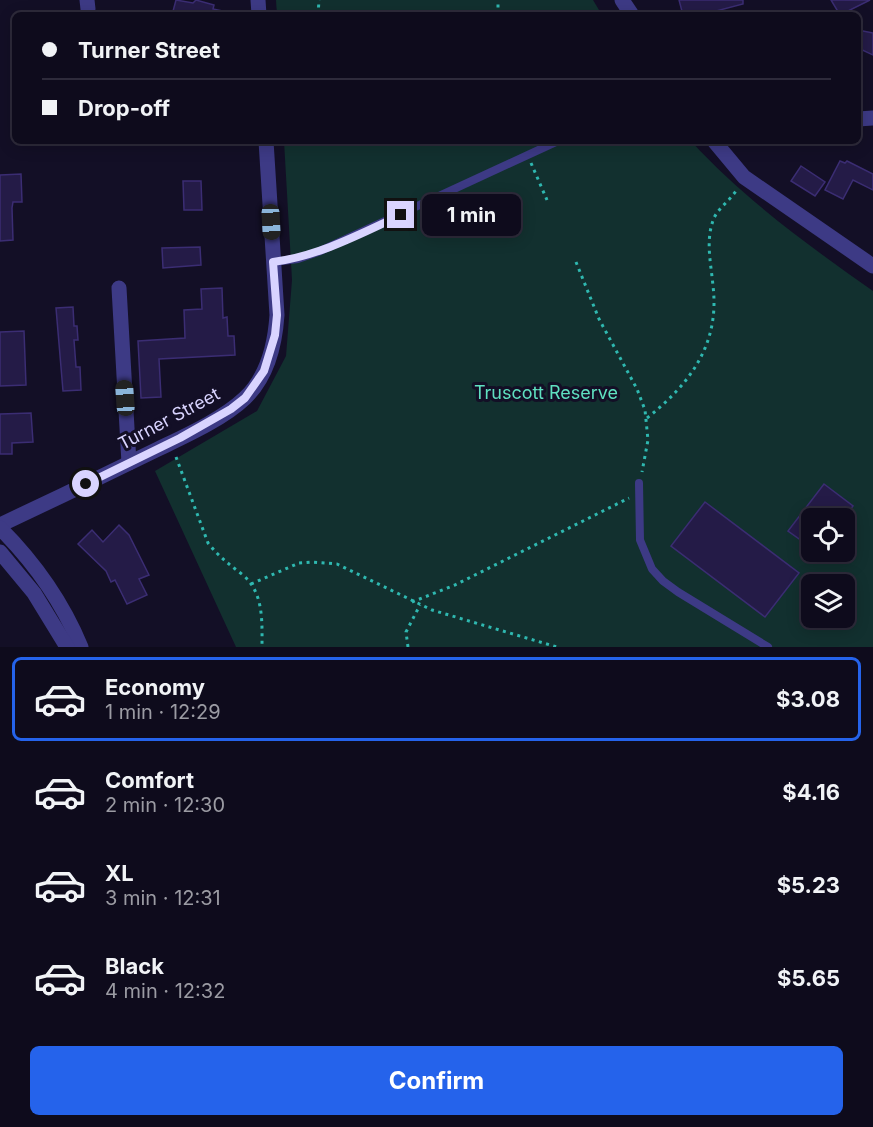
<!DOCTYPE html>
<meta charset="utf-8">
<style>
body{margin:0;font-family:Inter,sans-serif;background:#1c1929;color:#f1f3f6;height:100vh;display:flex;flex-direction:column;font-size:22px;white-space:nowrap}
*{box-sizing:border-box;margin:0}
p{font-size:20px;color:#9b9ba3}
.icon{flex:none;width:33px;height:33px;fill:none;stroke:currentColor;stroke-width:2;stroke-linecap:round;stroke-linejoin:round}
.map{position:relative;height:647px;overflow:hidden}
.side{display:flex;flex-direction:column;background:#0e0b1c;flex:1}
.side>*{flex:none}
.guide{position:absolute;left:12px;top:12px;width:849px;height:132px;border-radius:9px;box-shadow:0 3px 15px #0003,0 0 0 2px #2e2b3b;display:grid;align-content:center;height:132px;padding:0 30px;background:#0e0b1c}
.tools{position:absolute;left:801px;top:508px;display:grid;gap:12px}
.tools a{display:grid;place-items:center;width:54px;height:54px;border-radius:9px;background:#0e0b1c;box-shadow:0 3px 15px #0003,0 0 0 2px #2e2b3b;font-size:30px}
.end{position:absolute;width:27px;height:27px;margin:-14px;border:8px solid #d9d4ff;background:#111;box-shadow:0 0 0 3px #111}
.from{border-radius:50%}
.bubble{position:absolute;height:42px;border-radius:9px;background:#0e0b1c;box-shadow:0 3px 15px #0003,0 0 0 2px #2e2b3b;font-size:20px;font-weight:700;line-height:42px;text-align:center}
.car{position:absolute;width:18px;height:36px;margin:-18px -9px;border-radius:8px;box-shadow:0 0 4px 2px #0007;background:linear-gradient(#222 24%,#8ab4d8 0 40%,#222 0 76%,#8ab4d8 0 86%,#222 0)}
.guide b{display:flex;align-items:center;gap:21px;height:57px;font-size:22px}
.guide b+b{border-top:2px solid #2e2b3b}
.guide i{width:15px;height:15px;background:#f1f3f6}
ul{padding:10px 0 0;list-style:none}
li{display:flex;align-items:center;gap:18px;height:84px;margin:0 12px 9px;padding:0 18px;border:3px solid transparent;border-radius:9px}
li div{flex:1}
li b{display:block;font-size:22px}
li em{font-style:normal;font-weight:700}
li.active{border-color:#2563eb}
li>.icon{width:54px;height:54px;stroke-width:1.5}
.cta{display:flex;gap:12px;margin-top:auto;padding:12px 30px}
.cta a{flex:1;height:69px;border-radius:9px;background:#2563eb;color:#fff;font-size:24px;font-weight:700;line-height:69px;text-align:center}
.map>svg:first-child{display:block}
.green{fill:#12302f;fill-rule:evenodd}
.building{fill:#241b47;stroke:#3b2d73;stroke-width:1.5}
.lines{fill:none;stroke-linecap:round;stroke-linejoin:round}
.path{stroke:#2fb8b0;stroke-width:3;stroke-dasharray:3 4.5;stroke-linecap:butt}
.service{stroke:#3d3a85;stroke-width:8}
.minor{stroke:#3d3a85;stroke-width:15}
.tertiary{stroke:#3d3a85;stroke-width:15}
.route{stroke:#d9d4ff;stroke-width:8}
.labels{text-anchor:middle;stroke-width:6;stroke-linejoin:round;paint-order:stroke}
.park-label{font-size:18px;fill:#5fe0c0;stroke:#130f26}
.street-label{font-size:18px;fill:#d9d4ff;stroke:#130f26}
</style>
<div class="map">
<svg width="873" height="647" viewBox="0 0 873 647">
<rect width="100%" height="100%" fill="#130f26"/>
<g class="green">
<polygon points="276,0 593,0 602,15 277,15"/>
<path d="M284,141H691C744,199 809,246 873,291V647H236L155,471L257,411L286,356L292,280ZM812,519H844V552H812ZM812,585H844V618H812Z"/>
</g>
<g class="building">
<polygon points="176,0 193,3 196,0 214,5 213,9 223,11 222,15 172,15"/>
<polygon points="679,0 743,0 743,4 701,15 683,15"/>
<polygon points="831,0 870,0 840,15"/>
<polygon points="858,30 873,33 873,55 858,48"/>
<polygon points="840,161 845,163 847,161 873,174 873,190 853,180 843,199 825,190"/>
<polygon points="801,166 825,182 815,196 791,181"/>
<polygon points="21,174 22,202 13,202 12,208 13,240 0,241 0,175"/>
<polygon points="183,181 201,181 202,210 184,210"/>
<polygon points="200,247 201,265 163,268 162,248"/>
<polygon points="222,288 223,318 227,317 228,336 234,336 235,355 159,359 161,397 141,398 138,341 185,338 184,310 202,309 201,289"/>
<polygon points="73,307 74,326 77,326 78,340 74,340 76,367 80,367 81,390 63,391 56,308"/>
<polygon points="24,331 26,385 0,386 0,332"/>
<polygon points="31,413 33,442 12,443 12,454 0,454 0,414"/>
<polygon points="824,484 853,506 843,519 812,519 812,548 788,531"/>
<polygon points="705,502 799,573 765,617 671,546"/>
<polygon points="119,525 129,535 149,575 139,579 147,595 127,604 115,580 111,582 106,571 78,544 92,530 103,542"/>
</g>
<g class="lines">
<g class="path">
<polyline points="318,15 319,0"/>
<polyline points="498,15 498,0"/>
<polyline points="531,163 547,200"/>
<polyline points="576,262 599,319 637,389 645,410 648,440 642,472"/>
<path d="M647,418C690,384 720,344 713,286C711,263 705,240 714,218C719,207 731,200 737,189"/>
<path d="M176,457L208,543C219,557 230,565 243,575C264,593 262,622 262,647"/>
<polyline points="251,584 299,563 312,562 337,564 432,610 557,647"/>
<polyline points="412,602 455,585 629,498"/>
<polyline points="408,647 406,632 420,605"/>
</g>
<g class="service">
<polyline points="274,262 298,259 318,252 558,141"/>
<polyline points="639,483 640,540 652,569 663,581 678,592 768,647"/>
</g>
<g class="minor">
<polyline points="87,0 88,9"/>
<polyline points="258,0 259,15"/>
<polyline points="622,0 632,15"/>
<polyline points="858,119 873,118"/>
<polyline points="714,141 744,177 873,266"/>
<polyline points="119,288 129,463"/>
<path d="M0,525C53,500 105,475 158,449C185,436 223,419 245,398C267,377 275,345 277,315L266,141"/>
</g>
<g class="tertiary">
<path d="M0,528C35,563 62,601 81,647"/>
<polyline points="0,552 34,593 67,647"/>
</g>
</g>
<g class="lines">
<path class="route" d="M86,484L180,438L231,409L245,398L264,371L275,335L277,315L273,262C319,256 360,234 401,215"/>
</g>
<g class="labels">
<g class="park-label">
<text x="546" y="399">Truscott Reserve</text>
</g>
<g class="street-label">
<text transform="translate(169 419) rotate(-28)" y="6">Turner Street</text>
</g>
</g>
</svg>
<div class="tools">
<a><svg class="icon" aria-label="locate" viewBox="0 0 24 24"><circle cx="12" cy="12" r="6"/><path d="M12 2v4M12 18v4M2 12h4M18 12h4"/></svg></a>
<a><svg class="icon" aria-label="layers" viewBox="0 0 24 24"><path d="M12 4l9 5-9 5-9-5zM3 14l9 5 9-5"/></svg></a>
</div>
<i class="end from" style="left:86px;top:484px"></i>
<i class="end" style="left:401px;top:215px"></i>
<div class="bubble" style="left:422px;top:194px;width:99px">1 min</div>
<i class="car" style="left:271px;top:222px;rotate:177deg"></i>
<i class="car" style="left:125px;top:398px;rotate:356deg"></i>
<div class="guide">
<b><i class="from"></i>Turner Street</b>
<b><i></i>Drop-off</b>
</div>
</div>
<section class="side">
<ul>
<li class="active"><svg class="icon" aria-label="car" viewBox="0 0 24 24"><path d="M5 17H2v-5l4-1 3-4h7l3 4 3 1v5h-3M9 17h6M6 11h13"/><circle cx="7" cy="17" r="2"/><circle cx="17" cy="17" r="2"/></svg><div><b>Economy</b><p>1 min · 12:29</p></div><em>$3.08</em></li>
<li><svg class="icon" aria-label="car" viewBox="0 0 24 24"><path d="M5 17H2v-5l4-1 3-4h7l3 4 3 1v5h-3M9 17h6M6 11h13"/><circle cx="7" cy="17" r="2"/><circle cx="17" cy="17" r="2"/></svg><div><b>Comfort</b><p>2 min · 12:30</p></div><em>$4.16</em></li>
<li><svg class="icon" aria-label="car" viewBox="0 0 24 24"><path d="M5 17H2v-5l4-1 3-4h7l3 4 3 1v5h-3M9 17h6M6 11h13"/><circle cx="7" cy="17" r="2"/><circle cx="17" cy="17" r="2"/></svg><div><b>XL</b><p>3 min · 12:31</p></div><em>$5.23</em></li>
<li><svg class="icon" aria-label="car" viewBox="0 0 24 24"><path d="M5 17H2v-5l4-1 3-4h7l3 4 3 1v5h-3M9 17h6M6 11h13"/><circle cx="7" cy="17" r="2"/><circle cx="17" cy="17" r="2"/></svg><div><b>Black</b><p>4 min · 12:32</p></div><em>$5.65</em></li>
</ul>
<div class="cta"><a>Confirm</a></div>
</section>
